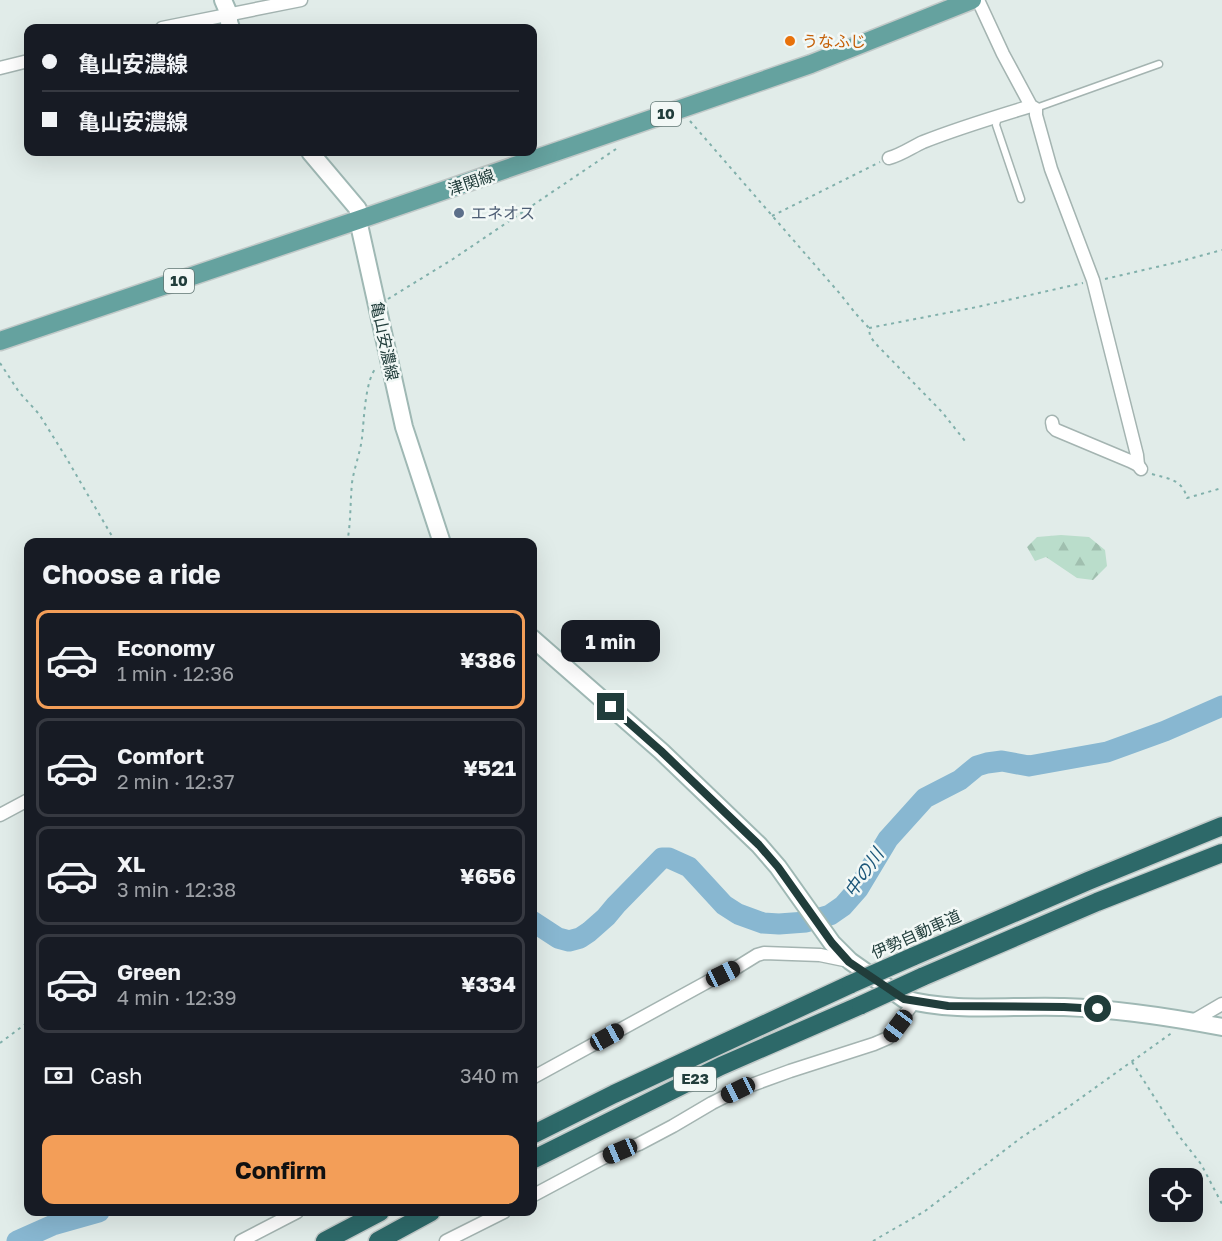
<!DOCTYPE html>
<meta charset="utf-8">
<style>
body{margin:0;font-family:"Golos Text","Noto Sans JP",sans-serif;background:#242831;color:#f1f3f6;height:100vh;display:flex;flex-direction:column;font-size:22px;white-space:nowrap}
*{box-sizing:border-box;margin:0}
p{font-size:20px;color:#9ea1a6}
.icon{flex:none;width:33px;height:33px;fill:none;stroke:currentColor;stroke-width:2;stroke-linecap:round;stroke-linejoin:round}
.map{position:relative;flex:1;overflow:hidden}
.sheet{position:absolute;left:24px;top:538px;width:513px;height:678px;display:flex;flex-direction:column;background:#171b24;border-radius:12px;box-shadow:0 6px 24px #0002}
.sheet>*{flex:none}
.top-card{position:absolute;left:24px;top:24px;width:513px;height:132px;border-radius:12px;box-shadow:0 6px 24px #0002;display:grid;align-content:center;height:132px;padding:0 18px;background:#171b24}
.fabs{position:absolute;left:1149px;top:1168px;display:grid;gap:12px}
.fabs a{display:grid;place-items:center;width:54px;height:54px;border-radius:12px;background:#171b24;box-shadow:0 6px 24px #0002;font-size:30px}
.end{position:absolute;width:27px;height:27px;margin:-14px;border:8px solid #213d3b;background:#fff;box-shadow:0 0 0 3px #fff}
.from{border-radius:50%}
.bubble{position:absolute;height:42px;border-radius:12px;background:#171b24;box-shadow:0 6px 24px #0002;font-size:20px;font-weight:700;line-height:42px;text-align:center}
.car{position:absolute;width:18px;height:36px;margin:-18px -9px;border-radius:8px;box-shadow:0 0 4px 2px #0007;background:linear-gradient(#222 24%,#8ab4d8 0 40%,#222 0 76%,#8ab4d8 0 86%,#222 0)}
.top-card b{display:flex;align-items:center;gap:21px;height:57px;font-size:22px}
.top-card b+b{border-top:2px solid #363941}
.top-card i{width:15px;height:15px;background:#f1f3f6}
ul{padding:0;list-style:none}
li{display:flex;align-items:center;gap:18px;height:99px;margin:0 12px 9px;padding:0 6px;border:3px solid #363941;border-radius:12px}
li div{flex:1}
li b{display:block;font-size:22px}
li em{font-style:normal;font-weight:700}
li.selected{border-color:#f39e58}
li>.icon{width:54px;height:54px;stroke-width:1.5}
h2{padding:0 18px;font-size:27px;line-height:72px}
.pay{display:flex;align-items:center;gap:15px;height:66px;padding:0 18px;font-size:22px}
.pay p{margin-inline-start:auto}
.action{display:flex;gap:12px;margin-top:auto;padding:12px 18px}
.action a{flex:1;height:69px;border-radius:12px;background:#f39e58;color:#111;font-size:24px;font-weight:700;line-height:69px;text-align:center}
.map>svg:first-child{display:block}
.forest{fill:url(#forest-firs)}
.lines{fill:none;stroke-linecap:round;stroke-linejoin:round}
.river{stroke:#88b7d1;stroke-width:21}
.lane-casing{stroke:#a4b4b1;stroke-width:9}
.street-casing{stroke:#a4b4b1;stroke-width:15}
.secondary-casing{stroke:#9fb8b4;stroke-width:20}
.primary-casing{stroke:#c1c9c8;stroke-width:21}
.highway-casing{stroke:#c1c9c8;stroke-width:21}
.path{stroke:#81b0ab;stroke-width:2;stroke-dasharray:3 4.5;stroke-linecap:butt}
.lane{stroke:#fff;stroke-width:6}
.street{stroke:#fff;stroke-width:12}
.secondary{stroke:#fff;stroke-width:16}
.primary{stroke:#65a29f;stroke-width:18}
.highway{stroke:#2d6969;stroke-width:18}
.highway-bridge-casing{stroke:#c1c9c8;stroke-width:21;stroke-linecap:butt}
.highway-bridge{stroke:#2d6969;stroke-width:18}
.route{stroke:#213d3b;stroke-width:8}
.food-dot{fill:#e8710a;stroke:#f2f8f6;stroke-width:2}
.service-dot{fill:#5c6f8a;stroke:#f2f8f6;stroke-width:2}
.labels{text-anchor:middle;stroke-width:5;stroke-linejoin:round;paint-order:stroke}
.shield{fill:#f2f8f6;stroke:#607573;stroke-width:1.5}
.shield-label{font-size:15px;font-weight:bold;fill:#213d3b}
.food-label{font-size:16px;fill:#c56008;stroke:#f2f8f6;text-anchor:start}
.street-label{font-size:16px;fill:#213d3b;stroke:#f2f8f6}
.service-label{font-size:16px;fill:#4e5e75;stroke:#f2f8f6;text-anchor:start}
.water-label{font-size:18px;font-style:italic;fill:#1b5679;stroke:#f2f8f6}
</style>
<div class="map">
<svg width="1222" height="1241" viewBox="0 0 1222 1241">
<defs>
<pattern id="forest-firs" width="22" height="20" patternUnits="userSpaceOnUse" patternTransform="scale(1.5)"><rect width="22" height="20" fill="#baddcb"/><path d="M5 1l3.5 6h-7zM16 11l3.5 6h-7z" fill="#a0bfaf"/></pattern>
</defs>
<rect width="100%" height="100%" fill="#e1ece9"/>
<polygon class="forest" points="1061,535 1089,537 1105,550 1107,566 1093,580 1077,578 1046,557 1035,561 1027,547 1037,537"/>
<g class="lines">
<g class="river">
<polyline points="532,921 558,938 569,941 580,938 589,932 606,917 616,905 662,858 669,858 689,867 724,905 738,914 763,923 779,924 806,922 830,915 843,906 858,889 888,839 925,798 960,780 977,766 987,763 1002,761 1029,766 1107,752 1165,731 1222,706"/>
<polyline points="17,1241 53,1225 99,1212"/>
</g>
<g class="lane-casing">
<g id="lane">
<polyline points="1036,108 1159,64"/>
<polyline points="998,117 996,125 1021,199"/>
</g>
</g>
<g class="street-casing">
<g id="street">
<polyline points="978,0 1003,54 1031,106 1036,109 1036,115 1051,169 1093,280 1137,455 1138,465"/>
<polyline points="162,28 301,0"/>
<polyline points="0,68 28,61"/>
<path d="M889,158C901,155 912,147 923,142C958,128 995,117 1031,106"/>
<polyline points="1052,422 1053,427 1056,430 1130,461 1138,465 1141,469"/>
<polyline points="0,815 28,800"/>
<polyline points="1193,1021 1222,1004"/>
<polyline points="532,1078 709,981 736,968 757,955 764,953 820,955 849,961"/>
<polyline points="532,1196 603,1158 639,1144 673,1126 712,1103 738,1090 790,1071 874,1044 888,1038 914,1002"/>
<polyline points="241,1241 297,1212"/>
<polyline points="446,1241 504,1212"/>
</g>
</g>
<g class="secondary-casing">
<g id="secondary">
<polyline points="223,0 229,14 229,22 231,28"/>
<polyline points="310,152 358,209 358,220 404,427 442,543"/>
<path d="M532,638L661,751L759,845L778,867L832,943L850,961L904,999C954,1013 1012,1005 1064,1007C1117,1009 1170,1017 1222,1027"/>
</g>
</g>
<g class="primary-casing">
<polyline id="primary" points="0,341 358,220 811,64 972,0"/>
</g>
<g class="highway-casing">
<g id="highway">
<polyline points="912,957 1088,881 1222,826"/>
<polyline points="922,977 1097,902 1222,853"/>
<polyline points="532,1135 614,1094 851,984"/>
<polyline points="532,1160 721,1066 861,1005"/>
<polyline points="325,1241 380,1212"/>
<polyline points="378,1241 431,1212"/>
</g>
</g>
<g class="path">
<polyline points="690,121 841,295 856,314 869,328 870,336 875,343 942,412 965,441"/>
<polyline points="772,216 880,162"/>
<polyline points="1105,279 1178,262 1222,250"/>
<polyline points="388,299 453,259 619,147"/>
<polyline points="869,328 977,307 1083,283"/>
<polyline points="0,363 19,392 39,414 64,454 116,543"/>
<path d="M1152,474C1169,479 1182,479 1187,498L1222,488"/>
<path d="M347,543C351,523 350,504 352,483C354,468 360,454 362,438C364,421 365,378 377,367"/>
<polyline points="0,1043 28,1022"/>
<polyline points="1132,1062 1179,1136 1201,1164 1222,1204"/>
<polyline points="873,1241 925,1211 1022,1137 1064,1110 1173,1032"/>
</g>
<use href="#lane" class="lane"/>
<use href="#street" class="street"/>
<use href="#secondary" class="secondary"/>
<use href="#primary" class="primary"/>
<use href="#highway" class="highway"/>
<g class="highway-bridge-casing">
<g id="highway-bridge">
<polyline points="851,984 912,957"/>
<polyline points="861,1005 922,977"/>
</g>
</g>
<use href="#highway-bridge" class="highway-bridge"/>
</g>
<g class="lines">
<polyline class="route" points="611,707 661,751 759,845 778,867 832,943 849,962 904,999 948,1006 1064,1007 1098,1009"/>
</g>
<circle class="food-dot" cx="790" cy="41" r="6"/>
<circle class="service-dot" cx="459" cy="213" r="6"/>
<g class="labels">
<g class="shield">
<rect x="651" y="102" width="30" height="24" rx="4.5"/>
<rect x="164" y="269" width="30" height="24" rx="4.5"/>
<rect x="674" y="1067" width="42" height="24" rx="4.5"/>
</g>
<g class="shield-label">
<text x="666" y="119">10</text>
<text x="179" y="286">10</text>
<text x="695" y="1084">E23</text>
</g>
<g class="food-label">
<text x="802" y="47">うなふじ</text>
</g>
<g class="street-label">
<text transform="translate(471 182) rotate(-19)" y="6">津関線</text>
<text transform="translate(385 341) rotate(78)" y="6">亀山安濃線</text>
<text transform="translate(916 934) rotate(-24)" y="6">伊勢自動車道</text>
</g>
<g class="service-label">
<text x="471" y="219">エネオス</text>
</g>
<g class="water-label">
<text transform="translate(864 873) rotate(-55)" y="6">中の川</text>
</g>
</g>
</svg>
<div class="fabs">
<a><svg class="icon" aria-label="locate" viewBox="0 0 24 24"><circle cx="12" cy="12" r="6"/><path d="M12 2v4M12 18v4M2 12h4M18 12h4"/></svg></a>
</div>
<i class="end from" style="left:1098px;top:1009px"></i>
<i class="end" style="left:611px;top:707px"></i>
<div class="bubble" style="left:561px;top:620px;width:99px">1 min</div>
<i class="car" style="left:723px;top:974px;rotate:64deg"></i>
<i class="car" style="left:898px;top:1026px;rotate:217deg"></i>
<i class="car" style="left:607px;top:1037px;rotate:61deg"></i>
<i class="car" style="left:738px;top:1090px;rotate:244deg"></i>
<i class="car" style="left:620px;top:1151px;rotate:247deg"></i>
<div class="top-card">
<b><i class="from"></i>亀山安濃線</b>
<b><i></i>亀山安濃線</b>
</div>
<section class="sheet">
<h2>Choose a ride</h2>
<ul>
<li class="selected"><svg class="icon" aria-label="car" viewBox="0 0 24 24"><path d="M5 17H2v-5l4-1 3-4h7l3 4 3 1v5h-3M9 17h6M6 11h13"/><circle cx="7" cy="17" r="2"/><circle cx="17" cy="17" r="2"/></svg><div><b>Economy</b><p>1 min · 12:36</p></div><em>¥386</em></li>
<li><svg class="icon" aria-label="car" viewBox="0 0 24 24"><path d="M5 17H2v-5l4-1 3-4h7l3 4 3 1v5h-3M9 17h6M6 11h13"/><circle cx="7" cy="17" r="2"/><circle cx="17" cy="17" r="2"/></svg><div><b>Comfort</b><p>2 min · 12:37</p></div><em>¥521</em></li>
<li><svg class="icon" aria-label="car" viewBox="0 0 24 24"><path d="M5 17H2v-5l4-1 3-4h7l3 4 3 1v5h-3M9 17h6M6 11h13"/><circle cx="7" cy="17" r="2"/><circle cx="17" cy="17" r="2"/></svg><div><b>XL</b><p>3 min · 12:38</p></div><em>¥656</em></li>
<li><svg class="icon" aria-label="car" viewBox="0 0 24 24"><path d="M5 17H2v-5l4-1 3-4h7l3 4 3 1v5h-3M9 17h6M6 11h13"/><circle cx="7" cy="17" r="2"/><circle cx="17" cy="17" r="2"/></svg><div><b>Green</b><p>4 min · 12:39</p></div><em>¥334</em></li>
</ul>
<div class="pay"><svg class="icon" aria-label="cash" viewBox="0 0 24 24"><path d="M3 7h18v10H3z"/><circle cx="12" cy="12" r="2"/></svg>Cash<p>340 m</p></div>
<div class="action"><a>Confirm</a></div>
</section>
</div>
